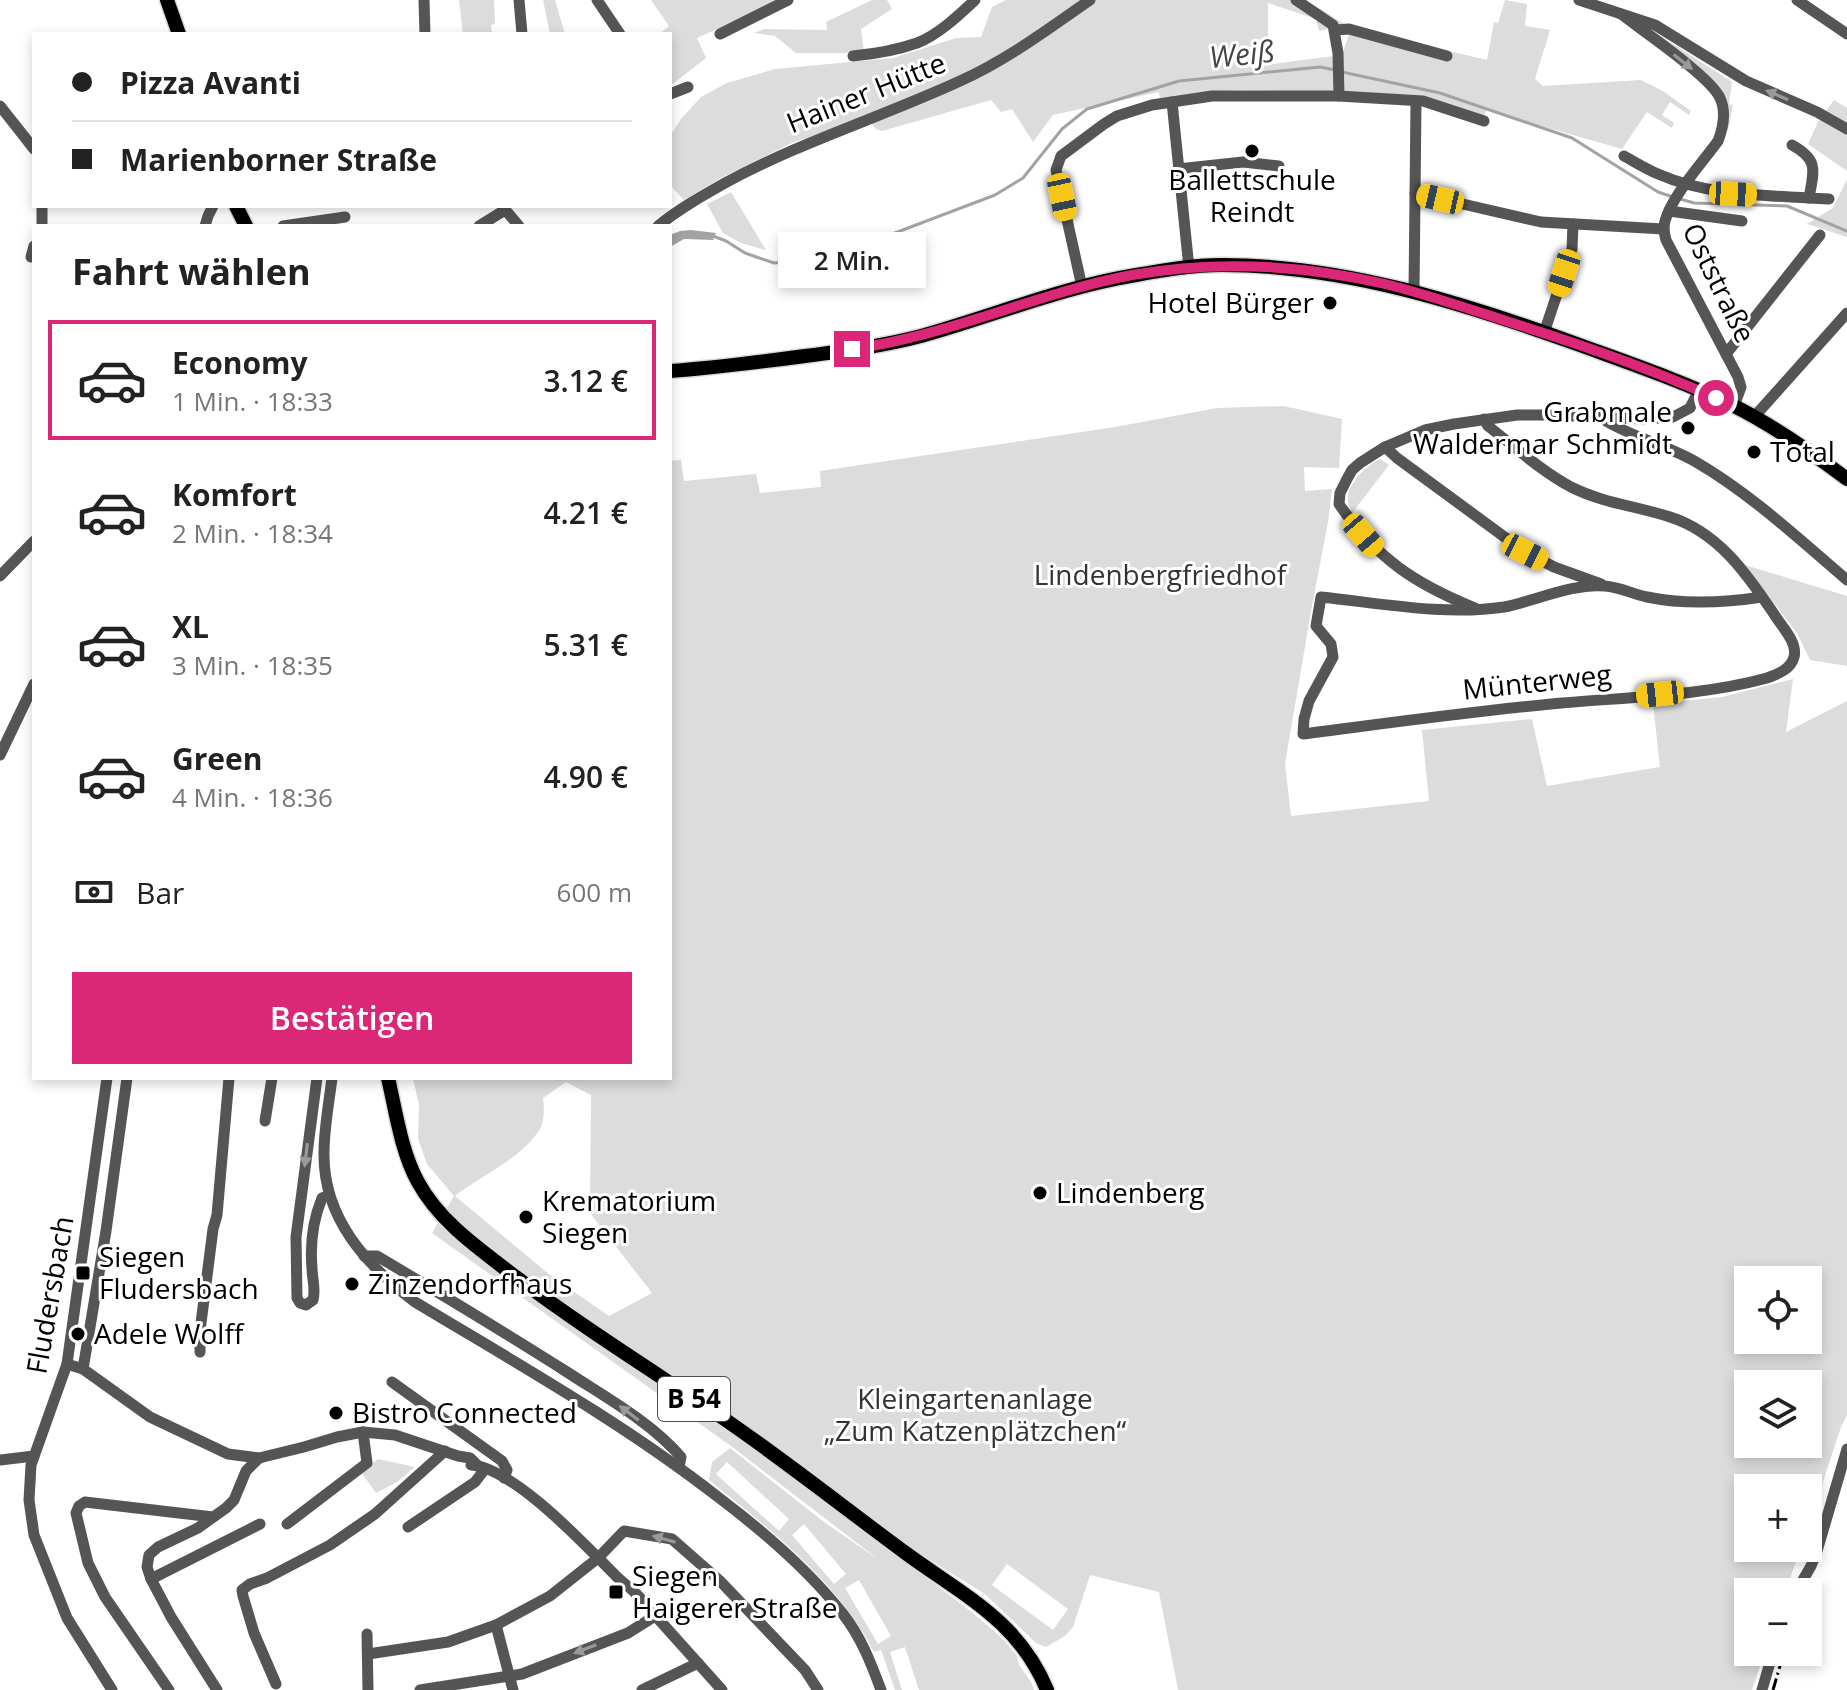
<!DOCTYPE html>
<html lang="de">
<meta charset="utf-8">
<style>
body{margin:0;font-family:"Open Sans",sans-serif;background:#f6f6f6;color:#222;height:100vh;display:flex;flex-direction:column;font-size:30px;white-space:nowrap}
*{box-sizing:border-box;margin:0}
p{font-size:26px;color:#767676}
.icon{flex:none;width:44px;height:44px;fill:none;stroke:currentColor;stroke-width:2;stroke-linecap:round;stroke-linejoin:round}
.map{position:relative;flex:1;overflow:hidden}
.drawer{position:absolute;left:32px;top:224px;width:640px;height:856px;display:flex;flex-direction:column;background:#fff;border-radius:0px;box-shadow:0 4px 12px #0003}
.drawer>*{flex:none}
.guide{position:absolute;left:32px;top:32px;width:640px;height:176px;border-radius:0px;box-shadow:0 4px 12px #0003;display:grid;align-content:center;height:176px;padding:0 40px;background:#fff}
.tools{position:absolute;left:1734px;top:1266px;display:grid;gap:16px}
.tools a{display:grid;place-items:center;width:88px;height:88px;border-radius:0px;background:#fff;box-shadow:0 4px 12px #0003;font-size:40px}
.end{position:absolute;width:36px;height:36px;margin:-18px;border:10px solid #db2777;background:#fff;box-shadow:0 0 0 4px #fff}
.from{border-radius:50%}
.bubble{position:absolute;height:56px;border-radius:0px;background:#fff;box-shadow:0 4px 12px #0003;font-size:26px;font-weight:600;line-height:56px;text-align:center}
.car{position:absolute;width:24px;height:48px;margin:-24px -12px;border-radius:10px;box-shadow:0 0 6px 2px #0007;background:linear-gradient(#f5c518 24%,#345 0 40%,#f5c518 0 76%,#345 0 86%,#f5c518 0)}
.guide b{display:flex;align-items:center;gap:28px;height:76px;font-size:30px}
.guide b+b{border-top:2px solid #e0e0e0}
.guide i{width:20px;height:20px;background:#222}
ul{padding:0;list-style:none}
li{display:flex;align-items:center;gap:24px;height:120px;margin:0 16px 12px;padding:0 24px;border:4px solid transparent;border-radius:0px}
li div{flex:1}
li b{display:block;font-size:30px}
li em{font-style:normal;font-weight:600}
li.active{border-color:#db2777}
li>.icon{width:72px;height:72px;stroke-width:1.5}
h2{padding:0 40px;font-size:36px;line-height:96px}
.pay{display:flex;align-items:center;gap:20px;height:88px;padding:0 40px;font-size:30px}
.pay p{margin-inline-start:auto}
.cta{display:flex;gap:16px;margin-top:auto;padding:16px 40px}
.cta a{flex:1;height:92px;border-radius:0px;background:#db2777;color:#fff;font-size:32px;font-weight:600;line-height:92px;text-align:center}
.map>svg:first-child{display:block}
.green{fill:#dcdcdc;fill-rule:evenodd}
.water{fill:#a3a3a3}
.lines{fill:none;stroke-linecap:round;stroke-linejoin:round}
.stream{stroke:#a3a3a3;stroke-width:3}
.major-casing{stroke:#dbdbdb;stroke-width:17}
.minor{stroke:#555;stroke-width:11}
.major{stroke:#000;stroke-width:14}
.rail{stroke:#000;stroke-width:3;stroke-dasharray:12 4 2 4;stroke-linecap:butt}
.oneway{fill:#999}
.route{stroke:#db2777;stroke-width:10}
.poi-dot{fill:#000;stroke:#fff;stroke-width:3}
.labels{text-anchor:middle;stroke-width:6;stroke-linejoin:round;paint-order:stroke}
.shield{fill:#fff;stroke:#4c4c4c;stroke-width:2}
.shield-label{font-size:26px;font-weight:bold;fill:#000}
.street-label{font-size:28px;fill:#000;stroke:#fff}
.poi-label{font-size:28px;fill:#000;stroke:#fff;text-anchor:start}
.park-label{font-size:28px;fill:#333;stroke:#fff}
.water-label{font-size:30px;font-style:italic;fill:#444;stroke:#fff}
</style>
<div class="map">
<svg width="1847" height="1690" viewBox="0 0 1847 1690">
<rect width="100%" height="100%" fill="#fff"/>
<g class="green">
<polygon points="459,0 494,0 495,24 491,25 492,34 463,34"/>
<polygon points="543,0 555,0 565,34 550,34"/>
<polygon points="651,0 781,0 697,38 706,58 670,86 670,34 659,34 669,26"/>
<polygon points="872,0 887,0 892,9 861,29 864,53 796,53 775,36 754,33 764,29 827,30 826,22"/>
<polygon points="1006,0 1306,0 1346,25 1319,31 1316,19 1268,3 1268,44 1257,39 1256,66 1342,55 1351,28 1487,60 1494,22 1498,23 1505,0 1527,4 1525,26 1550,30 1535,79 1543,86 1641,80 1663,91 1691,111 1689,115 1670,102 1662,115 1674,123 1672,128 1647,112 1622,149 1486,110 1484,118 1437,103 1346,93 1344,89 1334,89 1330,92 1238,90 1160,100 1159,92 1053,115 1033,142 1012,109 1001,112 991,100 882,131 876,129 867,118 792,143 721,178 684,200 670,185 670,136 681,119 701,97 727,83 775,69 893,58 956,38 981,37 992,7"/>
<polygon points="1656,33 1732,82 1729,104 1733,105 1728,131 1726,129 1727,107"/>
<polygon points="1834,100 1847,108 1847,171 1808,144 1818,122"/>
<polygon points="1847,179 1847,237 1807,224 1833,208"/>
<polygon points="731,192 766,250 741,243 723,233 707,204"/>
<path d="M1284,406L1342,419L1339,468L1304,467L1305,491L1332,489L1328,522L1311,611L1285,764L1291,816L1429,801L1422,730L1532,719L1547,786L1660,767L1653,704L1722,697L1793,679L1786,732L1847,701V1415L1841,1427L1808,1528V1488H1748V1548H1801L1785,1592H1748V1652H1765L1752,1690H1178L1159,1592L1090,1575L1073,1627L1065,1636L1046,1647L1036,1643L985,1594L919,1553L722,1412L561,1305L488,1250L445,1211L454,1196L427,1164L418,1139L419,1105L413,1078H670V461L681,460L684,481L756,474L760,493L821,487L820,471L1115,427L1217,408ZM566,1082L591,1095L590,1213L652,1293L609,1316L550,1275L455,1196C482,1175 521,1159 540,1129C545,1119 544,1108 543,1098ZM1748,1280H1808V1340H1748ZM1748,1384H1808V1444H1748ZM1007,1564L1068,1609L1053,1630L992,1585Z"/>
<path d="M1380,459L1389,465L1352,513C1338,492 1362,468 1380,459Z"/>
<polygon points="1745,565 1847,596 1847,666 1810,660 1797,633"/>
<path d="M441,1217L718,1419L973,1613L1003,1639L1017,1656L1019,1665L1031,1682L1034,1690H919L905,1647L890,1652L902,1690H895L881,1650L874,1652C838,1581 769,1529 709,1480L712,1462L730,1448L824,1522L879,1560L731,1446L432,1233ZM727,1462L789,1519L779,1531L716,1474ZM804,1524L846,1574L834,1584L792,1535ZM859,1580L891,1636L878,1644L845,1588Z"/>
<polygon points="378,1459 415,1467 397,1482 376,1493 361,1472"/>
</g>
<polygon class="water" points="691,230 716,233 713,238 714,240 684,239 670,247 670,235 680,231"/>
<g class="lines">
<g class="stream">
<polyline points="1342,72 1440,93 1572,138 1658,192 1673,197"/>
<polyline points="1680,199 1694,203 1787,206 1847,231"/>
<polyline points="713,236 726,241 745,253 774,263 829,258 995,195 1023,178 1062,129 1087,109 1179,81 1320,67 1335,70"/>
</g>
<g class="major-casing">
<g id="major">
<polyline points="167,0 179,34"/>
<polyline points="236,206 246,226"/>
<path d="M670,371C715,368 760,362 805,356C844,351 883,346 921,336C993,316 1062,287 1136,275C1164,270 1193,265 1222,265C1344,265 1463,303 1577,344C1629,363 1682,381 1732,405C1773,425 1811,452 1847,479"/>
<path d="M388,1078C396,1112 401,1151 418,1182C439,1221 478,1248 512,1274C578,1324 648,1368 717,1414C782,1458 843,1507 907,1554C963,1595 1019,1621 1047,1690"/>
</g>
</g>
<g class="minor">
<polyline points="424,0 425,34"/>
<polyline points="519,0 522,34"/>
<polyline points="597,0 620,34"/>
<polyline points="1296,0 1333,25 1338,53 1339,96"/>
<polyline points="1579,0 1655,25 1746,81 1817,112 1847,129"/>
<polyline points="1797,0 1847,34"/>
<path d="M1621,14C1643,31 1711,77 1720,98C1726,111 1723,128 1718,141C1702,163 1672,196 1665,221C1663,228 1664,233 1666,240L1738,377L1741,387L1734,406"/>
<polyline points="1335,30 1349,29 1447,56"/>
<polyline points="720,34 788,0"/>
<path d="M853,56C874,54 897,50 917,43C938,35 959,15 975,0"/>
<polyline points="670,94 688,87"/>
<polyline points="1172,102 1189,268"/>
<polyline points="0,106 34,149"/>
<path d="M1792,145C1819,160 1814,170 1809,198L1829,199"/>
<path d="M1624,156C1635,162 1646,169 1658,174C1706,195 1757,195 1809,198"/>
<polyline points="1178,169 1243,162 1279,166"/>
<polyline points="1415,193 1541,222 1663,229"/>
<polyline points="502,206 519,226"/>
<polyline points="1669,211 1742,221"/>
<polyline points="42,226 42,206"/>
<polyline points="205,226 208,216 213,206"/>
<polyline points="283,226 345,217"/>
<polyline points="479,226 505,210"/>
<path d="M658,226C679,209 702,196 725,183C800,142 882,117 960,81C1007,60 1048,29 1090,0"/>
<polyline points="31,257 34,246"/>
<polyline points="1082,287 1056,170 1061,156 1104,124 1117,116 1152,105 1212,96 1339,96 1423,101 1484,121"/>
<polyline points="1414,292 1416,102"/>
<polyline points="1544,333 1572,249 1573,224"/>
<polyline points="1726,354 1820,235"/>
<polyline points="1754,417 1847,313"/>
<path d="M1601,418C1630,437 1665,444 1696,462C1751,494 1799,539 1847,580"/>
<path d="M1484,419L1488,426C1515,447 1541,471 1571,487C1603,503 1636,506 1670,517C1718,532 1747,574 1774,614C1781,626 1798,642 1794,657C1791,669 1778,674 1767,678C1701,696 1630,697 1562,703C1475,711 1389,723 1303,734L1304,719L1309,701L1333,657L1331,644L1316,626L1321,597C1380,603 1445,616 1504,607C1535,601 1573,583 1605,586C1619,587 1633,594 1647,597C1686,605 1723,603 1762,597"/>
<polyline points="1385,447 1397,458 1525,552 1554,567 1601,584"/>
<polyline points="0,576 34,541"/>
<path d="M1475,608C1415,584 1376,558 1339,504L1340,493L1347,479L1352,470L1360,463L1385,447L1425,430L1454,424L1517,415H1550L1642,419L1673,417L1690,408L1699,390"/>
<polyline points="0,755 34,684"/>
<polyline points="107,1078 67,1364 31,1465 29,1500 34,1535 67,1618 112,1690"/>
<path d="M317,1078L296,1237L297,1298L300,1303L306,1305L313,1300C316,1289 312,1279 312,1268C310,1245 313,1220 322,1198L329,1195"/>
<path d="M332,1078C329,1103 324,1128 324,1153C323,1218 366,1265 415,1302C518,1364 623,1423 718,1497C763,1531 808,1569 843,1614C861,1637 871,1663 881,1690"/>
<polyline points="265,1121 272,1078"/>
<path d="M364,1256H377C441,1294 504,1332 567,1372C605,1397 651,1422 681,1457L679,1467"/>
<polyline points="200,1352 200,1331 213,1229 217,1215 229,1078"/>
<polyline points="67,1364 83,1369 150,1417 228,1454 259,1458 304,1447 337,1437 363,1432 395,1435 458,1456 470,1458 478,1466"/>
<polyline points="83,1369 106,1231 127,1078"/>
<polyline points="392,1382 502,1461 507,1470 504,1478"/>
<polyline points="0,1460 34,1456"/>
<path d="M471,1465C514,1468 585,1545 616,1576C628,1588 637,1591 646,1606"/>
<polyline points="287,1524 367,1463 363,1432"/>
<polyline points="408,1527 475,1482 485,1469"/>
<polyline points="151,1579 260,1524"/>
<polyline points="1796,1592 1811,1566 1817,1551 1847,1449"/>
<polyline points="653,1613 722,1690"/>
<polyline points="496,1625 513,1690"/>
<polyline points="367,1634 368,1690"/>
<polyline points="368,1654 448,1642 496,1625 550,1596 598,1558 624,1531 672,1539 721,1582 805,1670 818,1690"/>
<polyline points="276,1684 254,1633 243,1596 242,1590 250,1584 267,1578 330,1545 375,1514 445,1451"/>
<polyline points="169,1690 105,1597 88,1563 76,1513 79,1506 85,1502 213,1517"/>
<polyline points="217,1690 171,1617 151,1579 147,1567 149,1555 158,1547 198,1528 226,1508 234,1500 246,1471 259,1458"/>
<polyline points="420,1690 522,1674 628,1633 655,1616"/>
<polyline points="642,1690 698,1663"/>
<polyline points="1762,1690 1773,1652"/>
</g>
<use href="#major" class="major"/>
<polyline class="rail" points="1773,1690 1784,1652"/>
</g>
<defs><path id="oneway-solid" d="M-6-.8H1V-3.2L6.5 0L1 3.2V.8H-6Z" transform="scale(2)"/></defs>
<g class="oneway">
<use href="#oneway-solid" transform="translate(1683 62) rotate(38)"/>
<use href="#oneway-solid" transform="translate(1777 95) rotate(-157)"/>
<use href="#oneway-solid" transform="translate(306 1155) rotate(97)"/>
<use href="#oneway-solid" transform="translate(629 1413) rotate(-143)"/>
<use href="#oneway-solid" transform="translate(664 1539) rotate(-164)"/>
<use href="#oneway-solid" transform="translate(585 1649) rotate(159)"/>
</g>
<g class="lines">
<path class="route" d="M852,349C948,336 1037,293 1132,275C1216,260 1302,265 1385,284C1426,294 1466,308 1506,321C1577,343 1649,368 1716,398"/>
</g>
<g class="poi-dot">
<circle cx="1252" cy="151" r="8"/>
<circle cx="1330" cy="303" r="8"/>
<circle cx="1688" cy="428" r="8"/>
<circle cx="1754" cy="452" r="8"/>
<circle cx="1040" cy="1193" r="8"/>
<circle cx="526" cy="1217" r="8"/>
<rect x="75" y="1265" width="16" height="16" rx="4"/>
<circle cx="352" cy="1284" r="8"/>
<circle cx="78" cy="1334" r="8"/>
<circle cx="336" cy="1413" r="8"/>
<rect x="608" y="1584" width="16" height="16" rx="4"/>
</g>
<g class="labels">
<rect class="shield" x="658" y="1377" width="72" height="44" rx="6"/>
<g class="shield-label">
<text x="694" y="1408">B 54</text>
</g>
<g class="street-label">
<text transform="translate(866 93) rotate(-22)" y="10">Hainer Hütte</text>
<text transform="translate(1719 283) rotate(64)" y="10">Oststraße</text>
<text transform="translate(1537 682) rotate(-6)" y="10">Münterweg</text>
<text transform="translate(50 1295) rotate(-80)" y="10">Fludersbach</text>
</g>
<g class="poi-label">
<text x="1252" y="190" text-anchor="middle">Ballettschule<tspan x="1252" dy="32">Reindt</tspan></text>
<text x="1314" y="313" text-anchor="end">Hotel Bürger</text>
<text x="1672" y="422" text-anchor="end">Grabmale<tspan x="1672" dy="32">Waldermar Schmidt</tspan></text>
<text x="1770" y="462">Total</text>
<text x="1056" y="1203">Lindenberg</text>
<text x="542" y="1211">Krematorium<tspan x="542" dy="32">Siegen</tspan></text>
<text x="99" y="1267">Siegen<tspan x="99" dy="32">Fludersbach</tspan></text>
<text x="368" y="1294">Zinzendorfhaus</text>
<text x="94" y="1344">Adele Wolff</text>
<text x="352" y="1423">Bistro Connected</text>
<text x="632" y="1586">Siegen<tspan x="632" dy="32">Haigerer Straße</tspan></text>
</g>
<g class="park-label">
<text x="1160" y="585">Lindenbergfriedhof</text>
<text x="975" y="1409">Kleingartenanlage<tspan x="975" dy="32">„Zum Katzenplätzchen“</tspan></text>
</g>
<g class="water-label">
<text transform="translate(1242 55) rotate(-6)" y="10">Weiß</text>
</g>
</g>
</svg>
<div class="tools">
<a><svg class="icon" aria-label="locate" viewBox="0 0 24 24"><circle cx="12" cy="12" r="6"/><path d="M12 2v4M12 18v4M2 12h4M18 12h4"/></svg></a>
<a><svg class="icon" aria-label="layers" viewBox="0 0 24 24"><path d="M12 4l9 5-9 5-9-5zM3 14l9 5 9-5"/></svg></a>
<a>+</a>
<a>−</a>
</div>
<i class="end from" style="left:1716px;top:398px"></i>
<i class="end" style="left:852px;top:349px"></i>
<div class="bubble" style="left:778px;top:232px;width:148px">2 Min.</div>
<i class="car" style="left:1733px;top:194px;rotate:93deg"></i>
<i class="car" style="left:1062px;top:197px;rotate:168deg"></i>
<i class="car" style="left:1440px;top:199px;rotate:283deg"></i>
<i class="car" style="left:1564px;top:273px;rotate:198deg"></i>
<i class="car" style="left:1363px;top:535px;rotate:139deg"></i>
<i class="car" style="left:1525px;top:552px;rotate:117deg"></i>
<i class="car" style="left:1660px;top:694px;rotate:264deg"></i>
<div class="guide">
<b><i class="from"></i>Pizza Avanti</b>
<b><i></i>Marienborner Straße</b>
</div>
<section class="drawer">
<h2>Fahrt wählen</h2>
<ul>
<li class="active"><svg class="icon" aria-label="car" viewBox="0 0 24 24"><path d="M5 17H2v-5l4-1 3-4h7l3 4 3 1v5h-3M9 17h6M6 11h13"/><circle cx="7" cy="17" r="2"/><circle cx="17" cy="17" r="2"/></svg><div><b>Economy</b><p>1 Min. · 18:33</p></div><em>3.12 €</em></li>
<li><svg class="icon" aria-label="car" viewBox="0 0 24 24"><path d="M5 17H2v-5l4-1 3-4h7l3 4 3 1v5h-3M9 17h6M6 11h13"/><circle cx="7" cy="17" r="2"/><circle cx="17" cy="17" r="2"/></svg><div><b>Komfort</b><p>2 Min. · 18:34</p></div><em>4.21 €</em></li>
<li><svg class="icon" aria-label="car" viewBox="0 0 24 24"><path d="M5 17H2v-5l4-1 3-4h7l3 4 3 1v5h-3M9 17h6M6 11h13"/><circle cx="7" cy="17" r="2"/><circle cx="17" cy="17" r="2"/></svg><div><b>XL</b><p>3 Min. · 18:35</p></div><em>5.31 €</em></li>
<li><svg class="icon" aria-label="car" viewBox="0 0 24 24"><path d="M5 17H2v-5l4-1 3-4h7l3 4 3 1v5h-3M9 17h6M6 11h13"/><circle cx="7" cy="17" r="2"/><circle cx="17" cy="17" r="2"/></svg><div><b>Green</b><p>4 Min. · 18:36</p></div><em>4.90 €</em></li>
</ul>
<div class="pay"><svg class="icon" aria-label="cash" viewBox="0 0 24 24"><path d="M3 7h18v10H3z"/><circle cx="12" cy="12" r="2"/></svg>Bar<p>600 m</p></div>
<div class="cta"><a>Bestätigen</a></div>
</section>
</div>
